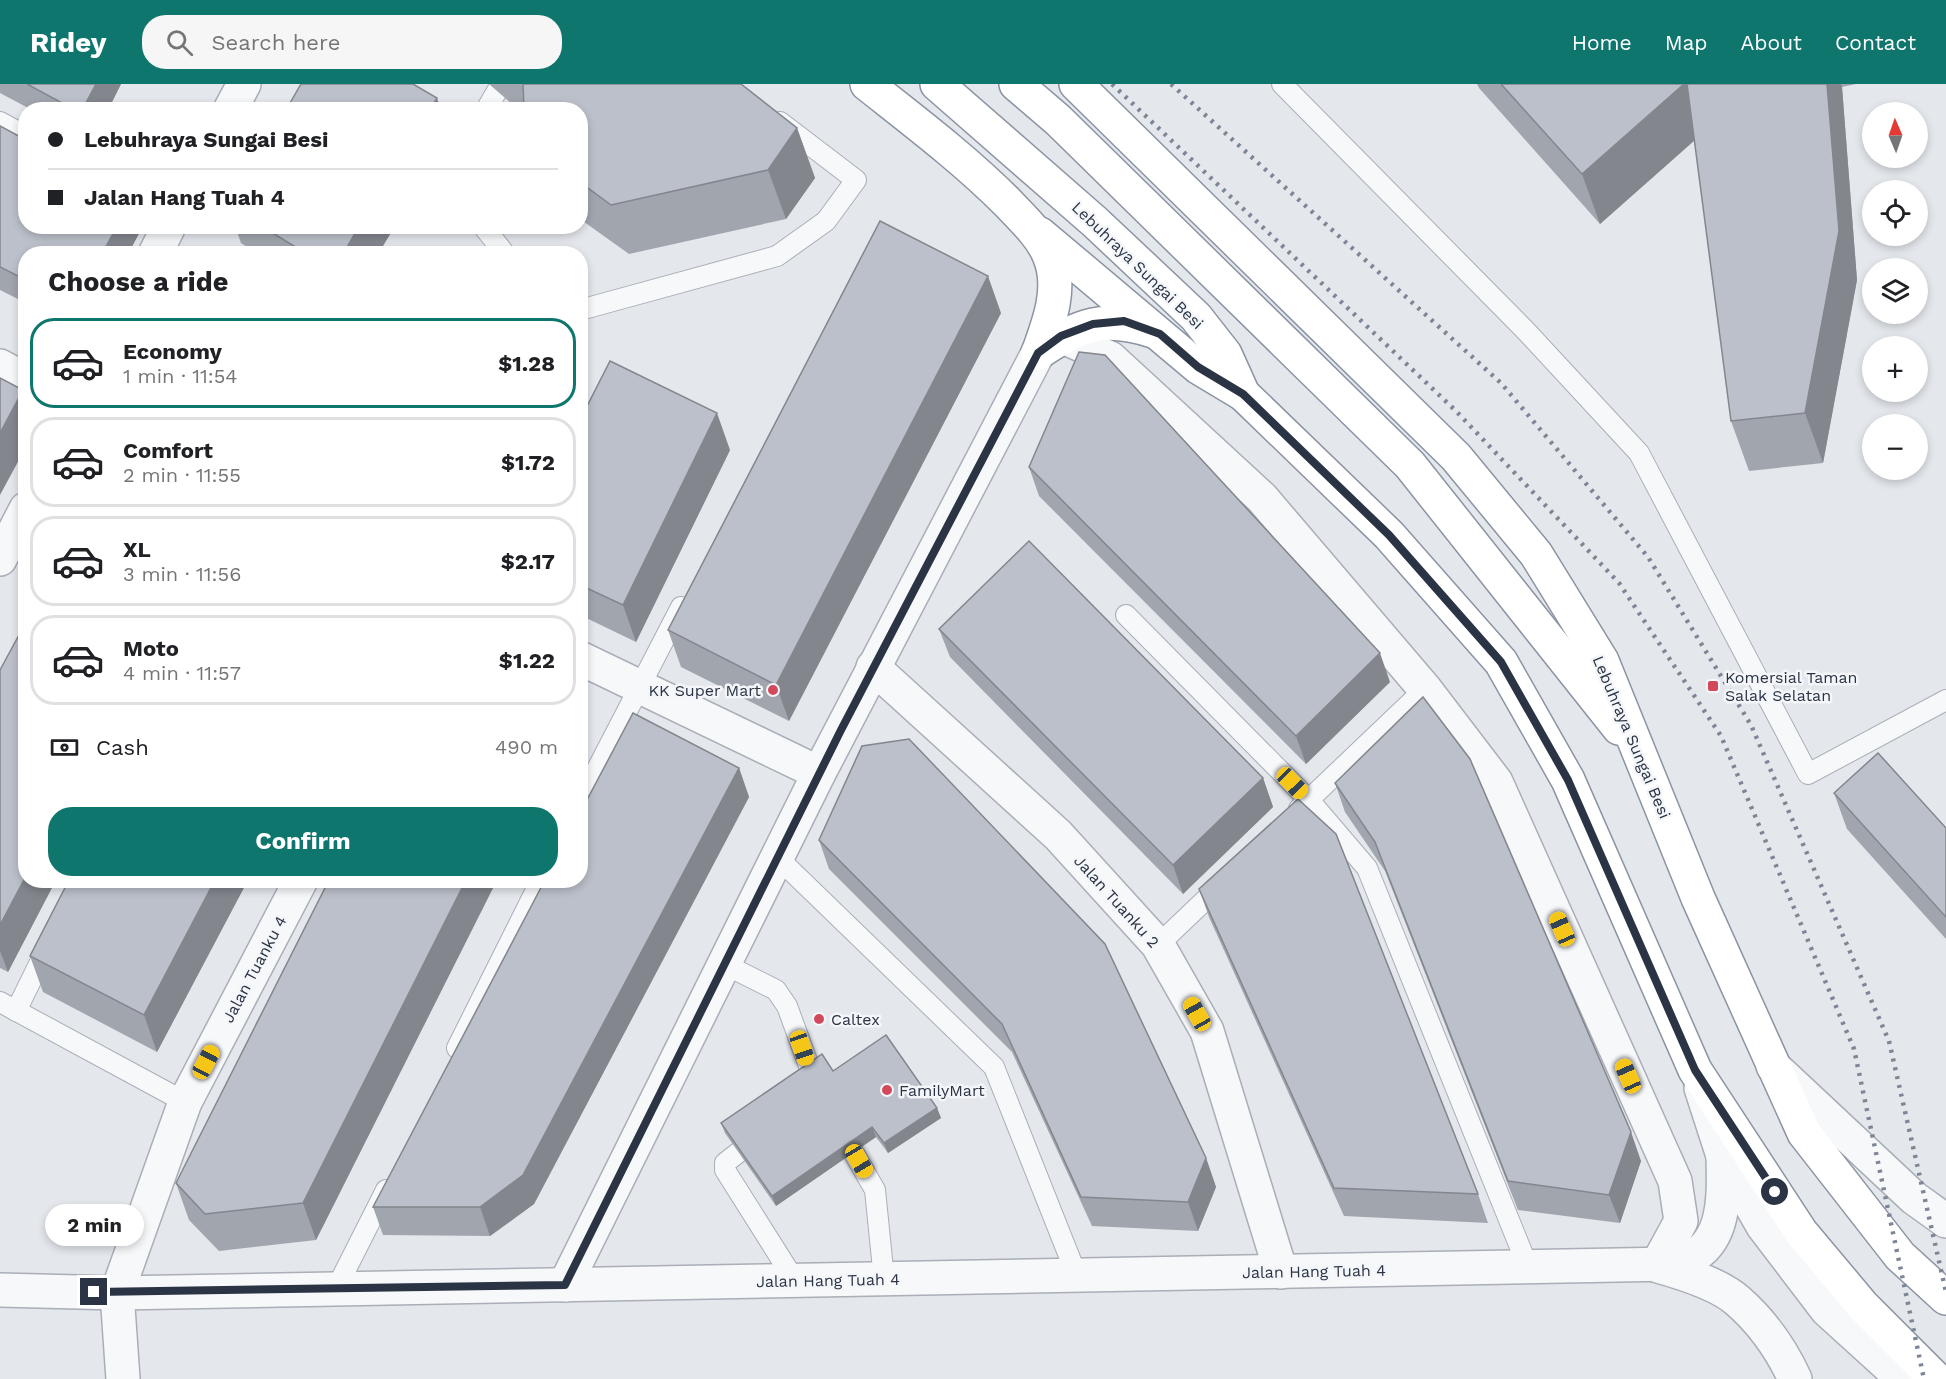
<!DOCTYPE html>
<meta charset="utf-8">
<style>
body{margin:0;font-family:"Work Sans",sans-serif;background:#f6f6f6;color:#202124;height:100vh;display:flex;flex-direction:column;font-size:22px;white-space:nowrap}
*{box-sizing:border-box;margin:0}
p{font-size:20px;color:#757577}
.icon{flex:none;width:33px;height:33px;fill:none;stroke:currentColor;stroke-width:2;stroke-linecap:round;stroke-linejoin:round}
.map{position:relative;flex:1;overflow:hidden}
.drawer{position:absolute;left:18px;top:162px;width:570px;height:642px;display:flex;flex-direction:column;background:#fff;border-radius:24px;box-shadow:0 3px 9px #0003}
.drawer>*{flex:none}
.top-card{position:absolute;left:18px;top:18px;width:570px;height:132px;border-radius:24px;box-shadow:0 3px 9px #0003;display:grid;align-content:center;height:132px;padding:0 30px;background:#fff}
.needle{width:39px;rotate:358deg}
.fabs{position:absolute;left:1862px;top:18px;display:grid;gap:12px}
.fabs a{display:grid;place-items:center;width:66px;height:66px;border-radius:50%;background:#fff;box-shadow:0 3px 9px #0003;font-size:30px}
.end{position:absolute;width:27px;height:27px;margin:-14px;border:8px solid #2b3445;background:#fff;box-shadow:0 0 0 3px #fff}
.from{border-radius:50%}
.bubble{position:absolute;height:42px;border-radius:21px;background:#fff;box-shadow:0 3px 9px #0003;font-size:20px;font-weight:700;line-height:42px;text-align:center}
.car{position:absolute;width:18px;height:36px;margin:-18px -9px;border-radius:8px;box-shadow:0 0 4px 2px #0007;background:linear-gradient(#f5c518 24%,#345 0 40%,#f5c518 0 76%,#345 0 86%,#f5c518 0)}
.top-card b{display:flex;align-items:center;gap:21px;height:57px;font-size:22px}
.top-card b+b{border-top:2px solid #e0e0e0}
.top-card i{width:15px;height:15px;background:#202124}
ul{padding:0;list-style:none}
li{display:flex;align-items:center;gap:18px;height:90px;margin:0 12px 9px;padding:0 18px;border:3px solid #e0e0e0;border-radius:24px}
li div{flex:1}
li b{display:block;font-size:22px}
li em{font-style:normal;font-weight:700}
li.on{border-color:#0f766e}
li>.icon{width:54px;height:54px;stroke-width:1.5}
h2{padding:0 30px;font-size:27px;line-height:72px}
.pay{display:flex;align-items:center;gap:15px;height:66px;padding:0 30px;font-size:22px}
.pay p{margin-inline-start:auto}
.cta{display:flex;gap:12px;margin-top:auto;padding:12px 30px}
.cta a{flex:1;height:69px;border-radius:24px;background:#0f766e;color:#fff;font-size:24px;font-weight:700;line-height:69px;text-align:center}
header{display:flex;align-items:center;gap:36px;box-sizing:border-box;height:84px;padding:0 30px;background:#0f766e;color:#fff}
header strong{font-size:28px}
nav{display:flex;gap:33px;margin-inline-start:auto;font-size:21px}
.search{width:420px;height:54px;background:#f6f6f6;display:flex;align-items:center;gap:15px;box-sizing:border-box;padding:0 21px;border-radius:24px;color:#757577;font-size:22px}
.map>svg:first-child{display:block}
.lines{fill:none;stroke-linecap:round;stroke-linejoin:round}
.service-casing{stroke:#a9aeb7;stroke-width:22}
.minor-casing{stroke:#a9aeb7;stroke-width:36}
.motorway-casing{stroke:#8b94a3;stroke-width:36}
.service{stroke:#f7f8fa;stroke-width:20}
.minor{stroke:#f7f8fa;stroke-width:33}
.motorway{stroke:#fff;stroke-width:33}
.rail{stroke:#7d8696;stroke-width:4.5;stroke-dasharray:3 6;stroke-linecap:butt}
.wall{fill:#a1a5ae}
.shaded-wall{fill:#83868d}
.building{fill:#bbc0ca;stroke:#83868d;stroke-width:1.5}
.route{stroke:#2b3445;stroke-width:8}
.poi-dot{fill:#d1495b;stroke:#f4f6f9;stroke-width:2}
.labels{text-anchor:middle;stroke-width:5;stroke-linejoin:round;paint-order:stroke}
.street-label{font-size:16px;fill:#2b3445;stroke:#f4f6f9}
.poi-label{font-size:16px;fill:#2b3445;stroke:#f4f6f9;text-anchor:start}
</style>
<header>
<strong>Ridey</strong>
<div class="search"><svg class="icon" aria-label="search" viewBox="0 0 24 24"><circle cx="10" cy="10" r="6"/><path d="M15 15l6 6"/></svg>Search here</div>
<nav><a>Home</a><a>Map</a><a>About</a><a>Contact</a></nav>
</header>
<div class="map">
<svg width="1946" height="1295" viewBox="0 0 1946 1295">
<rect width="100%" height="100%" fill="#e4e7ec"/>
<g class="lines">
<g class="service-casing">
<g id="service">
<polyline points="1282,0 1526,247 1639,369 1808,690 1946,616"/>
<polyline points="486,26 501,0"/>
<polyline points="0,38 26,52"/>
<polyline points="483,142 505,170"/>
<polyline points="580,226 777,172 826,137 856,96 780,38"/>
<polyline points="1126,531 1309,716 1367,784 1528,1183"/>
<polyline points="580,718 681,523"/>
<polyline points="1299,725 1425,605"/>
<polyline points="778,774 994,983 1077,1192"/>
<polyline points="1158,861 1222,800"/>
<polyline points="724,880 776,906 787,922 817,1004"/>
<polyline points="0,918 185,1018"/>
<polyline points="16,927 46,866"/>
<polyline points="457,964 541,796"/>
<polyline points="840,1045 875,1106 884,1195"/>
<polyline points="758,1053 725,1079 725,1086 795,1197"/>
<polyline points="336,1205 386,1106"/>
</g>
</g>
<g class="minor-casing">
<g id="minor">
<polyline points="230,26 244,0"/>
<polyline points="155,170 169,142"/>
<polyline points="1061,252 1110,274 1262,414 1425,605 1496,698 1675,1097 1681,1137 1657,1181"/>
<polyline points="0,282 26,296"/>
<polyline points="0,475 26,425"/>
<polyline points="580,574 819,689"/>
<polyline points="873,583 1058,751 1158,861 1207,947 1281,1188"/>
<polyline points="1773,982 1914,1114 1946,1137"/>
<polyline points="1701,1004 1723,1072 1763,1142 1827,1226 1903,1295"/>
<path d="M1658,1182C1683,1189 1719,1200 1738,1217C1762,1238 1782,1267 1795,1295"/>
<polyline points="565,1201 819,689 1038,269"/>
<path d="M0,1206L117,1209L1672,1180C1727,1169 1724,1116 1723,1072"/>
<polyline points="123,1295 117,1209 185,1018 301,796"/>
</g>
</g>
<g class="motorway-casing">
<g id="motorway">
<path d="M867,0C915,38 964,75 1007,118C1022,134 1041,151 1049,171C1063,203 1049,239 1038,269"/>
<polyline points="937,0 1095,138 1196,233 1225,270 1243,310 1389,451 1501,578 1568,696 1695,986 1801,1148 1863,1222 1936,1295"/>
<polyline points="1016,0 1058,36 1410,381 1619,644"/>
<polyline points="1076,0 1456,373 1536,470 1602,577 1698,814 1804,1049 1900,1172 1946,1214"/>
<polyline points="1040,150 1198,283 1243,310"/>
<path d="M1038,269C1080,240 1103,231 1153,247"/>
</g>
</g>
<use href="#service" class="service"/>
<use href="#minor" class="minor"/>
<use href="#motorway" class="motorway"/>
<g class="rail">
<polyline points="1112,0 1456,327 1619,499 1721,652 1854,965 1924,1295"/>
<polyline points="1171,0 1501,299 1648,473 1751,641 1889,957 1946,1208"/>
</g>
</g>
<g class="wall">
<polygon points="0,0 121,0 108,26 32,26 0,9"/>
<polygon points="489,0 741,0 797,44 815,94 786,135 629,170 580,135 580,26 519,26"/>
<polygon points="1477,0 1856,0 1842,3 1857,196 1823,379 1749,387 1731,337 1695,56 1600,140 1479,4"/>
<polygon points="0,42 26,142 143,142 128,170 26,170 26,219 0,206"/>
<polygon points="235,142 395,142 378,170 258,170 241,159"/>
<polygon points="1001,229 789,637 681,583 668,546"/>
<polygon points="580,336 730,366 636,558 580,531"/>
<polygon points="1029,383 1390,598 1306,680 1039,412"/>
<polygon points="939,545 1263,694 1273,723 1183,810 950,573"/>
<polygon points="0,586 26,796 56,796 8,888 0,884"/>
<polygon points="739,684 749,713 534,1120 490,1152 383,1151 373,1123"/>
<polygon points="1335,699 1641,1077 1620,1139 1518,1126 1385,787 1345,728"/>
<polygon points="1834,709 1946,744 1946,855 1847,745"/>
<polygon points="819,756 1206,1074 1216,1103 1198,1147 1092,1142 1012,968 829,785"/>
<polygon points="248,796 157,968 43,908 30,872"/>
<polygon points="329,796 497,796 316,1156 219,1167 189,1136 176,1099"/>
<polygon points="1199,805 1478,1110 1488,1139 1344,1132 1209,833"/>
<polygon points="833,987 937,1024 941,1034 888,1069 876,1053 776,1122 725,1049 721,1039"/>
</g>
<g class="shaded-wall">
<polygon points="96,0 121,0 108,26 82,26"/>
<polygon points="1684,0 1688,0 1705,47 1600,140 1582,90"/>
<polygon points="1827,0 1841,0 1842,3 1857,196 1823,379 1805,329"/>
<polygon points="437,14 441,26 430,26"/>
<polygon points="797,44 815,94 786,135 768,86"/>
<polygon points="117,142 143,142 128,170 102,170"/>
<polygon points="359,142 395,142 378,170 343,170"/>
<polygon points="988,192 1001,229 789,637 776,601"/>
<polygon points="23,306 26,313 26,363 0,411 0,349"/>
<polygon points="717,329 730,366 636,558 623,521"/>
<polygon points="1380,569 1390,598 1306,680 1296,652"/>
<polygon points="580,607 586,621 580,632"/>
<polygon points="739,684 749,713 534,1120 490,1152 480,1123"/>
<polygon points="1263,694 1273,723 1183,810 1173,781"/>
<polygon points="26,792 26,796 56,796 8,888 0,867 0,841"/>
<polygon points="215,796 248,796 157,968 144,931"/>
<polygon points="466,796 497,796 316,1156 303,1119"/>
<polygon points="937,1024 941,1034 888,1069 884,1059"/>
<polygon points="872,1043 876,1053 776,1122 772,1112"/>
<polygon points="1631,1048 1641,1077 1620,1139 1609,1111"/>
<polygon points="1206,1074 1216,1103 1198,1147 1188,1118"/>
</g>
<g class="building">
<polygon points="27,0 96,0 82,26 75,26"/>
<polygon points="301,0 413,0 437,14 430,26 286,26"/>
<polygon points="523,0 741,0 797,44 768,86 611,121 580,98 580,26 524,26"/>
<polygon points="1501,0 1684,0 1582,90"/>
<polygon points="1687,0 1827,0 1839,147 1805,329 1731,337"/>
<polygon points="0,42 26,56 26,142 117,142 102,170 26,170 26,196 0,183"/>
<polygon points="880,137 988,192 776,601 668,546"/>
<polygon points="261,142 359,142 343,170 307,170"/>
<polygon points="224,166 232,170 222,170"/>
<polygon points="1079,268 1105,271 1380,569 1296,652 1029,383"/>
<polygon points="610,277 717,329 623,521 580,501 580,336"/>
<polygon points="0,294 23,306 0,349"/>
<polygon points="1029,457 1263,694 1173,781 939,545"/>
<polygon points="26,538 26,792 0,841 0,586"/>
<polygon points="1423,613 1470,675 1631,1048 1609,1111 1508,1097 1375,758 1335,699"/>
<polygon points="633,629 739,684 523,1091 480,1123 373,1123 545,796 580,796 580,729"/>
<polygon points="909,655 1105,860 1206,1074 1188,1118 1081,1113 1002,940 819,756 862,662"/>
<polygon points="1878,669 1946,744 1946,833 1834,709"/>
<polygon points="1298,715 1336,750 1478,1110 1334,1104 1199,805"/>
<polygon points="69,796 215,796 144,931 30,872"/>
<polygon points="329,796 466,796 303,1119 205,1130 176,1099"/>
<polygon points="886,951 937,1024 884,1059 872,1043 772,1112 721,1039 822,970 833,987"/>
</g>
<g class="lines">
<polyline class="route" points="94,1208 565,1201 841,646 1038,269 1061,252 1093,240 1124,237 1160,250 1198,283 1243,310 1389,451 1501,578 1568,696 1695,986 1775,1108"/>
</g>
<g class="poi-dot">
<rect x="1707" y="596" width="12" height="12" rx="3"/>
<circle cx="773" cy="606" r="6"/>
<circle cx="819" cy="935" r="6"/>
<circle cx="887" cy="1006" r="6"/>
</g>
<g class="labels">
<g class="street-label">
<text transform="translate(1138 181) rotate(44)" y="6">Lebuhraya Sungai Besi</text>
<text transform="translate(1632 653) rotate(67)" y="6">Lebuhraya Sungai Besi</text>
<text transform="translate(1117 817) rotate(48)" y="6">Jalan Tuanku 2</text>
<text transform="translate(254 885) rotate(-62)" y="6">Jalan Tuanku 4</text>
<text transform="translate(1314 1187) rotate(-1)" y="6">Jalan Hang Tuah 4</text>
<text transform="translate(828 1196) rotate(-1)" y="6">Jalan Hang Tuah 4</text>
</g>
<g class="poi-label">
<text x="1725" y="599">Komersial Taman<tspan x="1725" dy="18">Salak Selatan</tspan></text>
<text x="761" y="612" text-anchor="end">KK Super Mart</text>
<text x="831" y="941">Caltex</text>
<text x="899" y="1012">FamilyMart</text>
</g>
</g>
</svg>
<div class="fabs">
<a><svg class="needle" viewBox="-14 -14 28 28"><path d="M0-13l5 13h-10z" fill="#e53935"/><path d="M0 13l5-13h-10z" fill="#757577"/></svg></a>
<a><svg class="icon" aria-label="locate" viewBox="0 0 24 24"><circle cx="12" cy="12" r="6"/><path d="M12 2v4M12 18v4M2 12h4M18 12h4"/></svg></a>
<a><svg class="icon" aria-label="layers" viewBox="0 0 24 24"><path d="M12 4l9 5-9 5-9-5zM3 14l9 5 9-5"/></svg></a>
<a>+</a>
<a>−</a>
</div>
<i class="end from" style="left:1775px;top:1108px"></i>
<i class="end" style="left:94px;top:1208px"></i>
<div class="bubble" style="left:45px;top:1120px;width:99px">2 min</div>
<i class="car" style="left:1292px;top:699px;rotate:136deg"></i>
<i class="car" style="left:1562px;top:845px;rotate:336deg"></i>
<i class="car" style="left:1197px;top:930px;rotate:331deg"></i>
<i class="car" style="left:802px;top:964px;rotate:161deg"></i>
<i class="car" style="left:206px;top:978px;rotate:28deg"></i>
<i class="car" style="left:1628px;top:992px;rotate:336deg"></i>
<i class="car" style="left:859px;top:1077px;rotate:149deg"></i>
<div class="top-card">
<b><i class="from"></i>Lebuhraya Sungai Besi</b>
<b><i></i>Jalan Hang Tuah 4</b>
</div>
<section class="drawer">
<h2>Choose a ride</h2>
<ul>
<li class="on"><svg class="icon" aria-label="car" viewBox="0 0 24 24"><path d="M5 17H2v-5l4-1 3-4h7l3 4 3 1v5h-3M9 17h6M6 11h13"/><circle cx="7" cy="17" r="2"/><circle cx="17" cy="17" r="2"/></svg><div><b>Economy</b><p>1 min · 11:54</p></div><em>$1.28</em></li>
<li><svg class="icon" aria-label="car" viewBox="0 0 24 24"><path d="M5 17H2v-5l4-1 3-4h7l3 4 3 1v5h-3M9 17h6M6 11h13"/><circle cx="7" cy="17" r="2"/><circle cx="17" cy="17" r="2"/></svg><div><b>Comfort</b><p>2 min · 11:55</p></div><em>$1.72</em></li>
<li><svg class="icon" aria-label="car" viewBox="0 0 24 24"><path d="M5 17H2v-5l4-1 3-4h7l3 4 3 1v5h-3M9 17h6M6 11h13"/><circle cx="7" cy="17" r="2"/><circle cx="17" cy="17" r="2"/></svg><div><b>XL</b><p>3 min · 11:56</p></div><em>$2.17</em></li>
<li><svg class="icon" aria-label="car" viewBox="0 0 24 24"><path d="M5 17H2v-5l4-1 3-4h7l3 4 3 1v5h-3M9 17h6M6 11h13"/><circle cx="7" cy="17" r="2"/><circle cx="17" cy="17" r="2"/></svg><div><b>Moto</b><p>4 min · 11:57</p></div><em>$1.22</em></li>
</ul>
<div class="pay"><svg class="icon" aria-label="cash" viewBox="0 0 24 24"><path d="M3 7h18v10H3z"/><circle cx="12" cy="12" r="2"/></svg>Cash<p>490 m</p></div>
<div class="cta"><a>Confirm</a></div>
</section>
</div>
